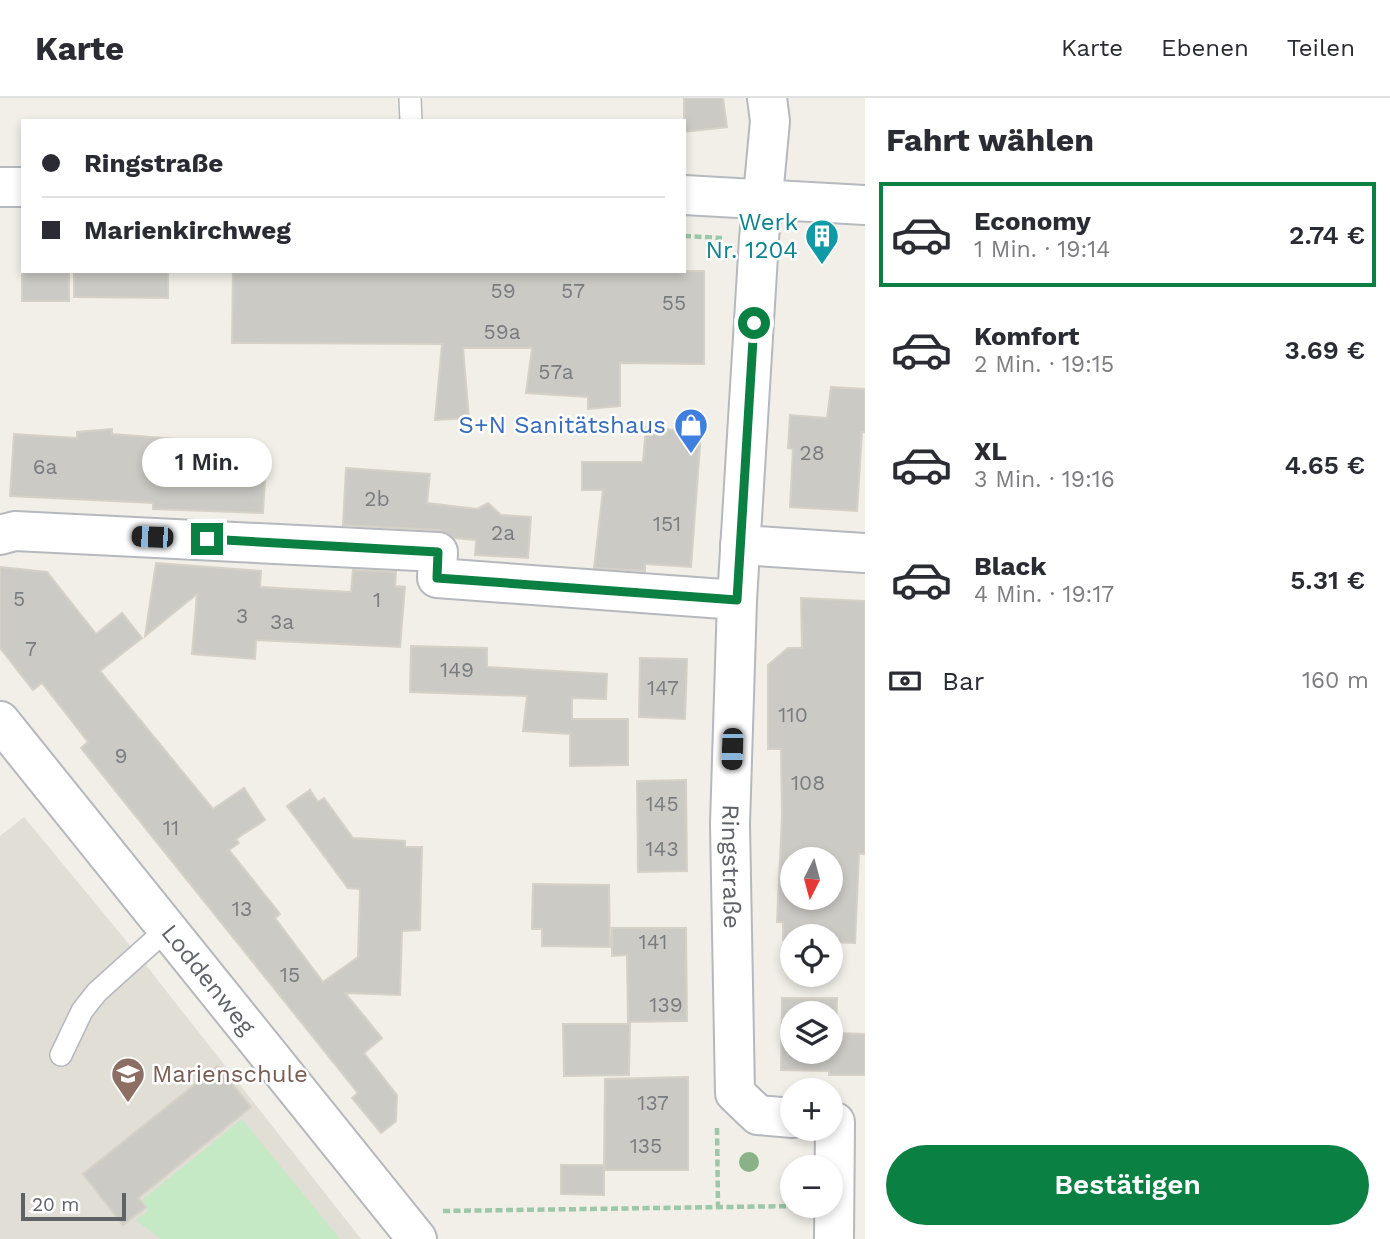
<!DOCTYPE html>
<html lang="de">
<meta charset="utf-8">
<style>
body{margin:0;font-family:"Work Sans",sans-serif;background:#f7f7f7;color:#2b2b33;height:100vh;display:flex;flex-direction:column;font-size:26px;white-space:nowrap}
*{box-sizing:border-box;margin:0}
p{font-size:23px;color:#7c7c81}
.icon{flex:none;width:38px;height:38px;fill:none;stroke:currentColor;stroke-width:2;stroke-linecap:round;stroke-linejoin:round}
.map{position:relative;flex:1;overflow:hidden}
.panel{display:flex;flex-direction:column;background:#fff;width:525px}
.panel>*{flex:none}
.guide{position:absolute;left:21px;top:21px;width:665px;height:154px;border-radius:0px;box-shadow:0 4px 10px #0003;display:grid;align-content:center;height:154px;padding:0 21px;background:#fff}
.needle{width:46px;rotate:186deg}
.tools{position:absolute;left:780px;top:749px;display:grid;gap:14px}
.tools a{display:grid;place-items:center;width:63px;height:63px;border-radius:50%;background:#fff;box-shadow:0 4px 10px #0003;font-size:35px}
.scale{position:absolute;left:21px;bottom:18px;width:105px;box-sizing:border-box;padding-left:7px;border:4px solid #5f6368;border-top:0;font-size:19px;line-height:24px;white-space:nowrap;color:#5f6368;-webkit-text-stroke:5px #fff;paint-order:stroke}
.end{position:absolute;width:32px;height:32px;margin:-16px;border:9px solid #0b8043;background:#fff;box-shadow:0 0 0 4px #fff}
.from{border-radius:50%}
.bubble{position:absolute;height:49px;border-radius:24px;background:#fff;box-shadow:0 4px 10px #0003;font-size:23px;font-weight:600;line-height:49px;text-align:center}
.car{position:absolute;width:21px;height:42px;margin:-21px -10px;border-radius:9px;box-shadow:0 0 5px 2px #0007;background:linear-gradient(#222 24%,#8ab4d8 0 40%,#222 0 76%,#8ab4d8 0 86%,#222 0)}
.guide b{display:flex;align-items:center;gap:24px;height:66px;font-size:26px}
.guide b+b{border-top:2px solid #e1e1e2}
.guide i{width:18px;height:18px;background:#2b2b33}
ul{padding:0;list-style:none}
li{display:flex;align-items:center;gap:21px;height:105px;margin:0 14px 10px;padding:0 7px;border:4px solid transparent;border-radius:0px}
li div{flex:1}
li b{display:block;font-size:26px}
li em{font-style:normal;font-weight:600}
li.current{border-color:#0b8043}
li>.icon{width:63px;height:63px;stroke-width:1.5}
h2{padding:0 21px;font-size:32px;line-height:84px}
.pay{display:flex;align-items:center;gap:18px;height:77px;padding:0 21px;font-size:26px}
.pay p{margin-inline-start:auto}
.cta{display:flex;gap:14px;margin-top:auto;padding:14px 21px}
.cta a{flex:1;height:80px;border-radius:42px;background:#0b8043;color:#fff;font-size:28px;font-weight:600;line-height:80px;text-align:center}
header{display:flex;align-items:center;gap:42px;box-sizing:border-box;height:98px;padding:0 35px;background:#fff;border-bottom:2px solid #e1e1e2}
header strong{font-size:33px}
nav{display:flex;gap:38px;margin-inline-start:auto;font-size:24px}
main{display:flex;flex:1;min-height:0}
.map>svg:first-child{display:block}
.education{fill:#e1ded6}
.green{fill:#c5e8c5}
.building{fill:#cccac5;stroke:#d6d1c6;stroke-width:2;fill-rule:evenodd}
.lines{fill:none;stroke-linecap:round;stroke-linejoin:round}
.lane-casing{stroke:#b5b8bc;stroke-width:24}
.street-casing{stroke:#b5b8bc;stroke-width:42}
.secondary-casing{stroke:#b6babf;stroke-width:42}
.path{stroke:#9cc7a9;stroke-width:4.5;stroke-dasharray:7 3.5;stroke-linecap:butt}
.lane{stroke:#fff;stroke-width:21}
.street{stroke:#fff;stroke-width:38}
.secondary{stroke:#fff;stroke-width:38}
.tree{fill:#89b387}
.route{stroke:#0b8043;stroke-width:9}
.labels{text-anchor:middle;stroke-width:5;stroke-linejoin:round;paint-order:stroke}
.number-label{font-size:21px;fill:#7a7d7f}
.culture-label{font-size:24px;fill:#0d838f;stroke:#fff;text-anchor:end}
.shop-label{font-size:24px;fill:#366cbe;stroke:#fff;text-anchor:end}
.street-label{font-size:24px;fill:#5f6368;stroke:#fff}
.education-label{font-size:24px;fill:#785e54;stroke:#fff;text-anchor:start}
</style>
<header>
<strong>Karte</strong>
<nav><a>Karte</a><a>Ebenen</a><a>Teilen</a></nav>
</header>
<main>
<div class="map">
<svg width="865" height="1141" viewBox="0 0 865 1141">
<rect width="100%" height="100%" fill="#f1efe8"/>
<polygon class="education" points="24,719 138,857 361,1141 0,1141 0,738"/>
<polygon class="green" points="242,1021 340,1141 161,1141 136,1122 148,1113 141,1103"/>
<g class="building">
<polygon points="684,0 723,0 727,29 684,34"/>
<rect x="22" y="173" width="47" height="30"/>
<polygon points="74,173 168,173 168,200 74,199"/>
<polygon points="233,173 704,173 704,266 620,265 620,308 588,311 588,299 526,295 532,250 463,250 469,320 435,322 442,246 232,245"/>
<polygon points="831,289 865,291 865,334 862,334 857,413 790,409 793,351 788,350 790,317 827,320"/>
<polygon points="646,329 701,335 691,469 645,466 645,473 594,470 603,392 582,392 582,364 643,364"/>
<polygon points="112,331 112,336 241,346 241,362 266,364 263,415 153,411 153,405 10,398 14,336 77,340 77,334"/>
<polygon points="346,370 430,376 427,405 477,411 488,405 501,417 531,419 528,460 475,457 476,442 454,440 439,432 343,427"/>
<polygon points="156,465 261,473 260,489 351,494 353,472 396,474 395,488 405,489 400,549 256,542 255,561 192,556 197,496 145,538"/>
<polygon points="0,469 47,474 96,536 122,515 142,540 100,573 213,711 244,690 265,722 236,741 239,745 229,752 280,816 275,820 323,884 358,859 360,791 348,790 287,708 310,692 318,704 324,700 353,740 405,743 405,749 422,749 420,832 402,833 400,897 345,895 382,940 364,955 397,997 396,1023 381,1035 352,1000 358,995 81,650 88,644 42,585 33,592 0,550"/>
<path d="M801,500L865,503V756H859L855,845L831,844V838H793V842H783V824H777L782,719L781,651H768V567L788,550H802ZM793,761H831V800H793Z"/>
<polygon points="411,548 487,550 487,569 607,576 606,601 572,600 572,621 628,621 628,667 570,668 570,636 523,633 527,598 410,594"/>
<polygon points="640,560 687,561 685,621 639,619"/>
<polygon points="686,682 687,773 638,774 637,683"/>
<polygon points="533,786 609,787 610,849 542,848 542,831 532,831"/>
<polygon points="612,830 686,830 687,923 628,924 627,857 612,858"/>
<path d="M782,900H837L836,935L865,936V977H829V973L781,972ZM793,915H831V954H793Z"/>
<polygon points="563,926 630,926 629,977 564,978"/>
<polygon points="218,968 251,1009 138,1100 146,1109 123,1127 83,1076"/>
<polygon points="688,979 688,1072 604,1072 605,981"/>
<polygon points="561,1067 604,1067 604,1097 561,1096"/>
</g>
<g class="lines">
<g class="lane-casing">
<g id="lane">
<polyline points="410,0 411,23"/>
<polyline points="61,957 82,913 97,894 167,831"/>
</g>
</g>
<g class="street-casing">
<g id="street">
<path id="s1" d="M767,0L770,23L759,141L737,502L730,726L735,995L758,1017L793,1020"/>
<polyline points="0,437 15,433 438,454 437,480 737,502"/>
<polyline points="740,447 865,455"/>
<path id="s2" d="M0,623L417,1141"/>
<polyline points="834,1141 835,1024"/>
</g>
</g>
<g class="secondary-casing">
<g id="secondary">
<polyline points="0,89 23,89"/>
<polyline points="684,97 865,107"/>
</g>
</g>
<g class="path">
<polyline points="684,138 722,140"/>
<polyline points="717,1030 718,1109"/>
<polyline points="443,1113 798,1108"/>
</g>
<use href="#lane" class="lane"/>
<use href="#street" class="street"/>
<use href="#secondary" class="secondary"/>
</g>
<circle class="tree" cx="749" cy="1064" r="10"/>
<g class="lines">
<polyline class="route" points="207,441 438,454 437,480 737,502 754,225"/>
</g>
<defs>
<g id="building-pin" transform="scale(1.75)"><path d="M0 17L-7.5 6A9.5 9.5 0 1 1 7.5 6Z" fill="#0f9aa8" stroke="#fff"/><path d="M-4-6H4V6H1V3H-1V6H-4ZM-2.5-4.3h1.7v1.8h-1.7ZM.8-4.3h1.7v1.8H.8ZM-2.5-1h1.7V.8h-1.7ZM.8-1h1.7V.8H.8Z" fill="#fff"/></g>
<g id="shop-pin" transform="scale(1.75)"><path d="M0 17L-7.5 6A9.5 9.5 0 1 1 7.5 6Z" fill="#3f7fe0" stroke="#fff"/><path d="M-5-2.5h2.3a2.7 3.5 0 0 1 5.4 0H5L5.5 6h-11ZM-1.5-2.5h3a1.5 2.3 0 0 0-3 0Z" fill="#fff"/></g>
<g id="school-pin" transform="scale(1.75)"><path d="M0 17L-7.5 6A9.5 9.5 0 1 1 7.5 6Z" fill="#8d6e63" stroke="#fff"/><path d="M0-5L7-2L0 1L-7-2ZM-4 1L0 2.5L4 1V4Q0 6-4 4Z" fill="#fff"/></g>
</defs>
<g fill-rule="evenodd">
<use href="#building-pin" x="822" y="138"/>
<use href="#shop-pin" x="691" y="327"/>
<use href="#school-pin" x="128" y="976"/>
</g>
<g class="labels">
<g class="number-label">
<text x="503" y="200">59</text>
<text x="573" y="200">57</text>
<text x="674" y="212">55</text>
<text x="502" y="241">59a</text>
<text x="556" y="281">57a</text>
<text x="812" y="362">28</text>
<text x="45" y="376">6a</text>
<text x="377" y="408">2b</text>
<text x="667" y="433">151</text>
<text x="503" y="442">2a</text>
<text x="19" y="508">5</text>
<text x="377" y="509">1</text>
<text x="242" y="525">3</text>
<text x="282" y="531">3a</text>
<text x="31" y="558">7</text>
<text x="457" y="579">149</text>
<text x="663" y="597">147</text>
<text x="793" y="624">110</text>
<text x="121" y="665">9</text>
<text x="808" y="692">108</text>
<text x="662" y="713">145</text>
<text x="171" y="737">11</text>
<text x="662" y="758">143</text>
<text x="242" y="818">13</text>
<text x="653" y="851">141</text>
<text x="290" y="884">15</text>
<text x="666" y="914">139</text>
<text x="653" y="1012">137</text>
<text x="646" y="1055">135</text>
</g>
<g class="culture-label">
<text x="798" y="132">Werk<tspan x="798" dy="28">Nr. 1204</tspan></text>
</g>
<g class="shop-label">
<text x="666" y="335">S+N Sanitätshaus</text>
</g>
<g class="street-label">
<text dy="8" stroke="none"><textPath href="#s1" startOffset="770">Ringstraße</textPath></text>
<text dy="8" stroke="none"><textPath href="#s2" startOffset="332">Loddenweg</textPath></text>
</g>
<g class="education-label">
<text x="152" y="984">Marienschule</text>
</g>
</g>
</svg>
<div class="tools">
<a><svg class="needle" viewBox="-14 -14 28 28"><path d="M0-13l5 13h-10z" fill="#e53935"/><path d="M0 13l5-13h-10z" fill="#7c7c81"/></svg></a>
<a><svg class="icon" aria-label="locate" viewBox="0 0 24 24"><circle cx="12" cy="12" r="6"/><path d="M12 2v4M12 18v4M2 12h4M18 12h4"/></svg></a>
<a><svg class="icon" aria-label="layers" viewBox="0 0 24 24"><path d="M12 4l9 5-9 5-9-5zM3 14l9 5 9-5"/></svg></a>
<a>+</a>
<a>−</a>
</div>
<div class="scale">20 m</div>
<i class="end from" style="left:754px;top:225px"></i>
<i class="end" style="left:207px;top:441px"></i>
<div class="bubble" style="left:142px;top:340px;width:130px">1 Min.</div>
<i class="car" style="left:152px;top:439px;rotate:272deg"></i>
<i class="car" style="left:732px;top:651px;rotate:182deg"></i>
<div class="guide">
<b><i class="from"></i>Ringstraße</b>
<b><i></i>Marienkirchweg</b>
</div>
</div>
<section class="panel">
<h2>Fahrt wählen</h2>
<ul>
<li class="current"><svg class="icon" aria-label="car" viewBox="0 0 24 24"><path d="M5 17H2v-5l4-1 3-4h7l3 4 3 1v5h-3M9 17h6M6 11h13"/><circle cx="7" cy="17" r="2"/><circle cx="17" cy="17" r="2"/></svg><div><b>Economy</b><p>1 Min. · 19:14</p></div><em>2.74 €</em></li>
<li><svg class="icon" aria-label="car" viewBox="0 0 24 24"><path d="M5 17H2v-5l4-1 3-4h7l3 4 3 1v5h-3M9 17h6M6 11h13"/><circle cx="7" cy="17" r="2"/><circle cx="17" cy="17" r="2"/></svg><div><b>Komfort</b><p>2 Min. · 19:15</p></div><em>3.69 €</em></li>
<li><svg class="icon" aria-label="car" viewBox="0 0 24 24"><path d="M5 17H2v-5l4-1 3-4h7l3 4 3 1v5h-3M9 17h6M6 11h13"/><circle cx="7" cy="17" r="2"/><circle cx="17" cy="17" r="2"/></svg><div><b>XL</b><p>3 Min. · 19:16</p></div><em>4.65 €</em></li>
<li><svg class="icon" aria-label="car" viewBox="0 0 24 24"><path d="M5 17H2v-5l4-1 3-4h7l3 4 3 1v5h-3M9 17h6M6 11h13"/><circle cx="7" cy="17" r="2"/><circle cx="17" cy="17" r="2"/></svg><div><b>Black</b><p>4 Min. · 19:17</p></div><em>5.31 €</em></li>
</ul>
<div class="pay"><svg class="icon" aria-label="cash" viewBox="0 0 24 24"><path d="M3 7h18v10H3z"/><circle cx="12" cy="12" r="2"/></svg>Bar<p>160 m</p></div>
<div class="cta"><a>Bestätigen</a></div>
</section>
</main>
